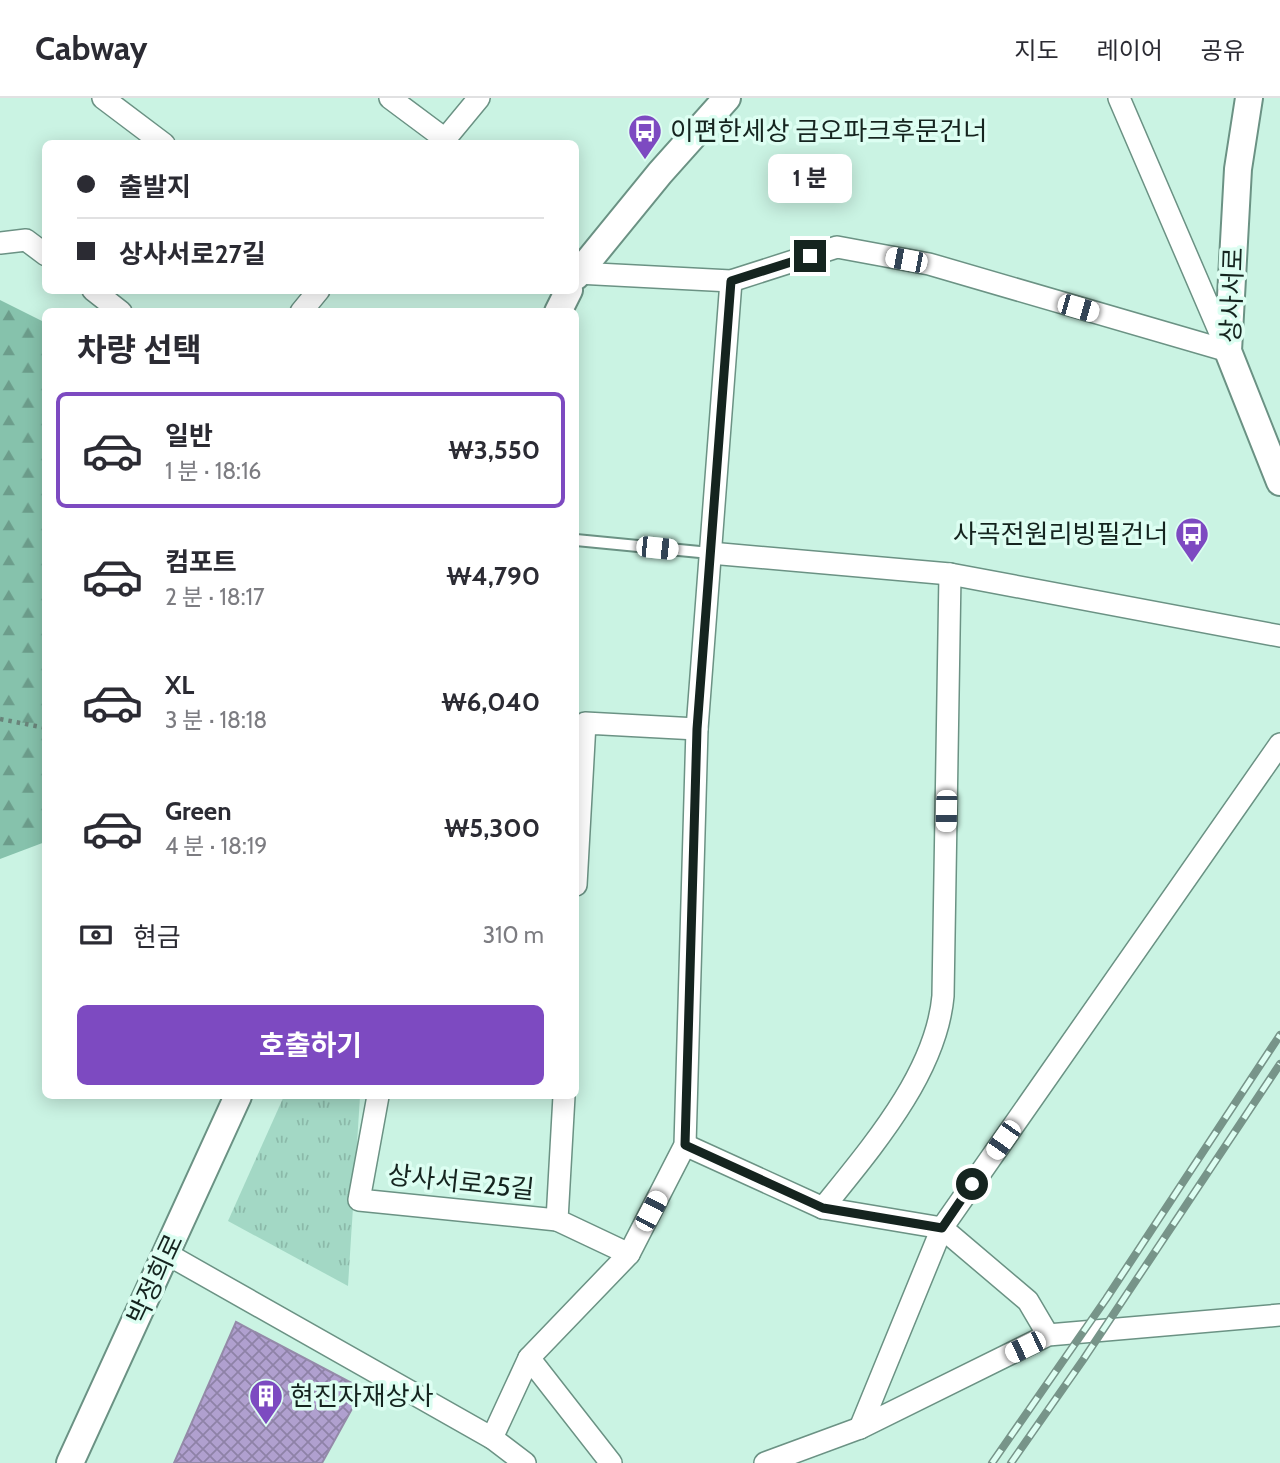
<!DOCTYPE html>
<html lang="ko">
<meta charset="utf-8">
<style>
body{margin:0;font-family:Cabin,"Noto Sans KR",sans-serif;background:#f7f7f7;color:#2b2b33;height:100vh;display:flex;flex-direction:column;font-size:26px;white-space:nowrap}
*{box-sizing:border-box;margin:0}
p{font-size:23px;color:#7c7c81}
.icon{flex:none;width:38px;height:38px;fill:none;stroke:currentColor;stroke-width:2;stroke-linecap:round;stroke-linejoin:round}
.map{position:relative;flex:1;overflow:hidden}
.panel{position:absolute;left:42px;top:210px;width:537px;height:791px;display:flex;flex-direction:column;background:#fff;border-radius:10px;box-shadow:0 4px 18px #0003}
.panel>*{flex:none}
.banner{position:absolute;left:42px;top:42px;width:537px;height:154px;border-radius:10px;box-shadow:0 4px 18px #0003;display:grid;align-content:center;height:154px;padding:0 35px;background:#fff}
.end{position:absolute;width:32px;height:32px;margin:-16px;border:9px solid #15241f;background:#fff;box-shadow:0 0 0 4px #fff}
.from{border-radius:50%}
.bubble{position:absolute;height:49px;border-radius:10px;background:#fff;box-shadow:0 4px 18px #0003;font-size:23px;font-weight:700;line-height:49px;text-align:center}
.car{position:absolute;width:21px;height:42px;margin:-21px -10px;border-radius:9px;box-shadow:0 0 5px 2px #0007;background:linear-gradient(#fff 24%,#345 0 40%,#fff 0 76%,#345 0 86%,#fff 0)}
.banner b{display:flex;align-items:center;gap:24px;height:66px;font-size:26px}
.banner b+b{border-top:2px solid #e1e1e2}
.banner i{width:18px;height:18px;background:#2b2b33}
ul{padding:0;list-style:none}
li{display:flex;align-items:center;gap:21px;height:116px;margin:0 14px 10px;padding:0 21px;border:4px solid transparent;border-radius:10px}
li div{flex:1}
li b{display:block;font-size:26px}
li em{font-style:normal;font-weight:700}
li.current{border-color:#7d4ac1}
li>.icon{width:63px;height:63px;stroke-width:1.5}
h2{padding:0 35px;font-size:32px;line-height:84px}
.pay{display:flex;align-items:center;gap:18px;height:77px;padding:0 35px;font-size:26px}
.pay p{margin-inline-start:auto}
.cta{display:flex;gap:14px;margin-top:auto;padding:14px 35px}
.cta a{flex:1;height:80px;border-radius:10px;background:#7d4ac1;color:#fff;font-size:28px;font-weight:700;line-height:80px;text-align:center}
header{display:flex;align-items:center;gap:42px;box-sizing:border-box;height:98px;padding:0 35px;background:#fff;border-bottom:2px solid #e1e1e2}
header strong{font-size:33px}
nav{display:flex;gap:38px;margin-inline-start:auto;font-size:24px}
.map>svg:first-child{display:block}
.grass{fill:url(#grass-tufts)}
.forest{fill:url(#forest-firs)}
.building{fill:url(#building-cross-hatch);stroke:#948aa9;stroke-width:2}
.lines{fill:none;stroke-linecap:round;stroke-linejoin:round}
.service-casing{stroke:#6b9284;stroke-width:14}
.minor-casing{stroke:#6b9284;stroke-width:24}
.tertiary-casing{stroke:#6b9284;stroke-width:30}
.path{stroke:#69847a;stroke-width:4.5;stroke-dasharray:3.5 5;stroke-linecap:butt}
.service{stroke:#fff;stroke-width:10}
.minor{stroke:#fff;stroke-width:21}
.tertiary{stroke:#fff;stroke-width:26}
.rail-casing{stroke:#779489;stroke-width:8}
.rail{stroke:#ddfef2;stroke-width:5;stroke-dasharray:16;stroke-linecap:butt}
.route{stroke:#15241f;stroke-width:9}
.labels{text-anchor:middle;stroke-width:7;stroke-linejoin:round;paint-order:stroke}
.poi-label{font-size:26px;fill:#15241f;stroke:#ddfef2;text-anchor:start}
.street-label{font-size:26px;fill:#15241f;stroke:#ddfef2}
</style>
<header>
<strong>Cabway</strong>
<nav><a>지도</a><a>레이어</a><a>공유</a></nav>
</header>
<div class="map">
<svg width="1280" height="1365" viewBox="0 0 1280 1365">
<defs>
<pattern id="grass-tufts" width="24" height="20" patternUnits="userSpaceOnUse" patternTransform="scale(1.75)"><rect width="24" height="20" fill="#a3d8c5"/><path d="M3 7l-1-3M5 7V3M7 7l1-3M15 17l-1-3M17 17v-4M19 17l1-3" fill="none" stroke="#8bb9a9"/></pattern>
<pattern id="forest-firs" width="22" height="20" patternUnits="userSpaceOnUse" patternTransform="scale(1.75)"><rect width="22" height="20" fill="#86c2ac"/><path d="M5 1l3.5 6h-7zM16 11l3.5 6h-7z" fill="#6c9d8b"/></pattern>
<pattern id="building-cross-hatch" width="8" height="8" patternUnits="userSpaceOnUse" patternTransform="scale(1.75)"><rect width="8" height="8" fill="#b0a0cf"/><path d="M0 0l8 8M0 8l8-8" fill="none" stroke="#8e82a7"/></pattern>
</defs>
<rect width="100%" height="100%" fill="#caf3e3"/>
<polygon class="grass" points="284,998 360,998 348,1188 228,1123"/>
<polygon class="forest" points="0,202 46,225 45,744 0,761"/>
<polygon class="building" points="236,1224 363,1291 322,1365 174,1365"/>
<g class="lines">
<g class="service-casing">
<polyline id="service" points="576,442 710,455"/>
</g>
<g class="minor-casing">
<g id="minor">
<polyline points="103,0 164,46"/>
<polyline points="390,0 445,41"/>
<polyline points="1119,0 1227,251"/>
<polyline points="441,46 479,0"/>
<polyline points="0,145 26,142 46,157"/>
<polyline points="577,175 731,183 837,149 929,166 1228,253"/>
<polyline points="93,192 121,214"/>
<polyline points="301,214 319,192"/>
<polyline points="710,455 950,476 1280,538"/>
<polyline points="576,787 585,625 697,631"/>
<polyline points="378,998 359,1102 557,1122"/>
<polyline points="564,998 557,1122 629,1156"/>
<path d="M685,1047L823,1110C871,1050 936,976 943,898L950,476"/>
<polyline points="823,1110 942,1130 1028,1203 1048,1237"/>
<polyline points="167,1156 492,1340 525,1365"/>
<polyline points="529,1260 629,1156 685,1047 697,631 731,183"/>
<polyline points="860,1330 942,1130 1280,646"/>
<polyline points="492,1340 529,1260 611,1365"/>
<polyline points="765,1365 860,1330 1048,1237 1280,1217"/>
</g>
</g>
<g class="tertiary-casing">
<g id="tertiary">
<polyline points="1249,0 1238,71 1228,253 1280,384"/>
<polyline points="576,178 660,75 727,0"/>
<polyline points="558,214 569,192"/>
<polyline points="70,1365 238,998"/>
</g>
</g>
<polyline class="path" points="0,621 46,630"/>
<use href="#service" class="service"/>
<use href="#minor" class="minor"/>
<use href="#tertiary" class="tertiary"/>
<g class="rail-casing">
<g id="rail">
<polyline points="992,1365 1106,1201 1280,937"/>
<polyline points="1011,1365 1083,1262 1280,966"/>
</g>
</g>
<use href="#rail" class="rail"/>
</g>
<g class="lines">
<polyline class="route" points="810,158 731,183 697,631 685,1047 823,1110 942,1130 972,1086"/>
</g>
<defs>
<g id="bus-pin" transform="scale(1.75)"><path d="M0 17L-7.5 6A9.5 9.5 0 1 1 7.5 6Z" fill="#7d4ac1" stroke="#ddfef2"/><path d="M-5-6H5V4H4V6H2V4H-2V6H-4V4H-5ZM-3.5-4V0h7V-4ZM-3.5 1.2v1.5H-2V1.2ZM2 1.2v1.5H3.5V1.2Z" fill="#fff"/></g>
<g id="building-pin" transform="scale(1.75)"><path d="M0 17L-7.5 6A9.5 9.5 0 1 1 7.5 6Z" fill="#7d4ac1" stroke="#ddfef2"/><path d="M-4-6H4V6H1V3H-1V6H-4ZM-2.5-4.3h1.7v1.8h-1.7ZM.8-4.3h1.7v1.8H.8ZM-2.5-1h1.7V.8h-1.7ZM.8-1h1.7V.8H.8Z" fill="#fff"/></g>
</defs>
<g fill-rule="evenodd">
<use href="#bus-pin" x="645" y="33"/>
<use href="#bus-pin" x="1192" y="436"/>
<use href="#building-pin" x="266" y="1298"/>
</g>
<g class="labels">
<g class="poi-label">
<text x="670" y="42">이편한세상 금오파크후문건너</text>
<text x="1168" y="445" text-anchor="end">사곡전원리빙필건너</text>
<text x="290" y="1307">현진자재상사</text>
</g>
<g class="street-label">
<text transform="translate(1232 197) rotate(-88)" y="9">상사서로</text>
<text transform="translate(461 1084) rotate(6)" y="9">상사서로25길</text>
<text transform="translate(155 1181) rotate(-65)" y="9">박정희로</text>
</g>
</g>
</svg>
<i class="end from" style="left:972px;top:1086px"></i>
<i class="end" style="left:810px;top:158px"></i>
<div class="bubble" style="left:768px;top:56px;width:84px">1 분</div>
<i class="car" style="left:906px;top:162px;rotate:281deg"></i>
<i class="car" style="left:1078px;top:210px;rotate:106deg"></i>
<i class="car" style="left:657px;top:450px;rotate:96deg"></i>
<i class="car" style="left:946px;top:713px;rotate:181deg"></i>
<i class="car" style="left:1003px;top:1042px;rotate:215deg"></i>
<i class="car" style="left:651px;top:1113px;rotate:28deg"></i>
<i class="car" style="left:1025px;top:1249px;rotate:244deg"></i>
<div class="banner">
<b><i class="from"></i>출발지</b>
<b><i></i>상사서로27길</b>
</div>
<section class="panel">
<h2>차량 선택</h2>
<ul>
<li class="current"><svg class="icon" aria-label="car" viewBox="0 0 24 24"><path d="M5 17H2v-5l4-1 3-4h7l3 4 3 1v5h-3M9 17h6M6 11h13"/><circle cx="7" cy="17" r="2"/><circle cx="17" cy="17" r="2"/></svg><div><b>일반</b><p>1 분 · 18:16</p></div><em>₩3,550</em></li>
<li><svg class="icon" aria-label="car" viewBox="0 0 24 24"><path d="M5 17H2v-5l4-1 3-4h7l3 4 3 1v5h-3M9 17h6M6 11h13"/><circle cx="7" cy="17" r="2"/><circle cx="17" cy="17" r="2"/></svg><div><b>컴포트</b><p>2 분 · 18:17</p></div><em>₩4,790</em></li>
<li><svg class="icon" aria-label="car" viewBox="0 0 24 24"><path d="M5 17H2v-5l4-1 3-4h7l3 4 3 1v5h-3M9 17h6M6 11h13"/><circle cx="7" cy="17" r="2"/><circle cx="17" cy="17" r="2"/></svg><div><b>XL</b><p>3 분 · 18:18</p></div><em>₩6,040</em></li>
<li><svg class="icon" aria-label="car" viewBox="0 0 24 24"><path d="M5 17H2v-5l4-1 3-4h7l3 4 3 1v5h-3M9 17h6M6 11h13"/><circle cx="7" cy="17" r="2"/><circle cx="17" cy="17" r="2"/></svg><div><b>Green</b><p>4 분 · 18:19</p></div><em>₩5,300</em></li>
</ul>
<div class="pay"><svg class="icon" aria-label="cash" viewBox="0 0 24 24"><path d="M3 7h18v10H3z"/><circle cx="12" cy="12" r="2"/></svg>현금<p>310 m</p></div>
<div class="cta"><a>호출하기</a></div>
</section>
</div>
